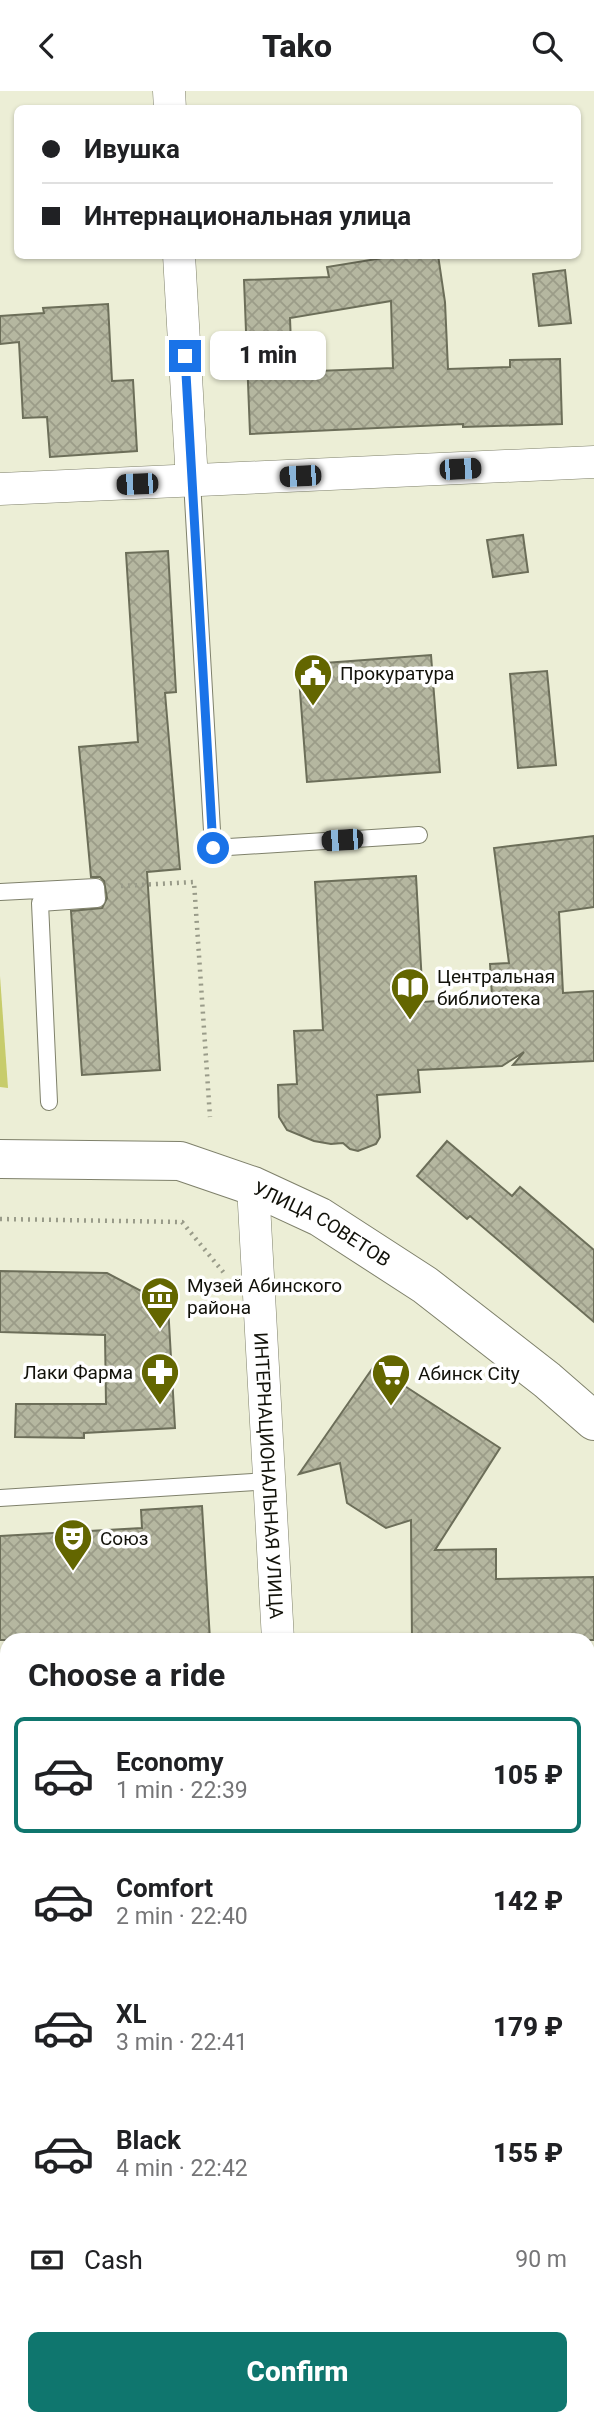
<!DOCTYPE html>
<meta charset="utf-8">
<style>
body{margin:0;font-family:Roboto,sans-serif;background:#f6f6f6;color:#202124;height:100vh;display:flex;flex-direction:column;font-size:26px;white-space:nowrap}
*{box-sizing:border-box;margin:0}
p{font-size:23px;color:#757577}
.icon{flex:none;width:38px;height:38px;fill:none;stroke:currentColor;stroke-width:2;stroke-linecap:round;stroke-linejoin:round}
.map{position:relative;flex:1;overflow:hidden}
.sheet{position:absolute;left:0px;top:1542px;width:595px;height:793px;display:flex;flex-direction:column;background:#fff;border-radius:21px 21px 0 0;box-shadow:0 2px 5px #0004}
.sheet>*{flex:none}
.guide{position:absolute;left:14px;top:14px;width:567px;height:154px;border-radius:10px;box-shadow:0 2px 5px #0004;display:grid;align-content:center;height:154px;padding:0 28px;background:#fff}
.end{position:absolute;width:32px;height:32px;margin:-16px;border:9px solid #1a73e8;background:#fff;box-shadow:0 0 0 4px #fff}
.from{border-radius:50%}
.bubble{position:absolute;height:49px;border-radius:10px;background:#fff;box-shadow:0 2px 5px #0004;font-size:23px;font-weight:800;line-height:49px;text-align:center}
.car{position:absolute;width:21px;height:42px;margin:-21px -10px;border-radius:9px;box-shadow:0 0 5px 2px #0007;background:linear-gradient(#222 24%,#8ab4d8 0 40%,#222 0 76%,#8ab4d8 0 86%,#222 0)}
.guide b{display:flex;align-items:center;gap:24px;height:66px;font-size:26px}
.guide b+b{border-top:2px solid #e0e0e0}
.guide i{width:18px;height:18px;background:#202124}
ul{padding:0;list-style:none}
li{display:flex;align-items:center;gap:21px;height:116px;margin:0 14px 10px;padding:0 14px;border:4px solid transparent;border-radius:10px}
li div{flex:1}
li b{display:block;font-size:26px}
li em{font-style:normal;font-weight:800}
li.active{border-color:#0f766e}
li>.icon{width:63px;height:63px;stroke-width:1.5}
h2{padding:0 28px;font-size:32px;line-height:84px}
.pay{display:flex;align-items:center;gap:18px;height:77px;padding:0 28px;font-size:26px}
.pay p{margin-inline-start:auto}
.action{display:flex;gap:14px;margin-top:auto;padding:14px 28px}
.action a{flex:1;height:80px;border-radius:10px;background:#0f766e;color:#fff;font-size:28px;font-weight:800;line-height:80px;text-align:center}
header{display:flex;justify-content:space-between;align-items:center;height:91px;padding:0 28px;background:#fff;font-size:32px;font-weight:800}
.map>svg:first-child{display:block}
.park{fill:#c7cc6b}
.building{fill:url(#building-cross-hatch);stroke:#6c6e59;stroke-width:2;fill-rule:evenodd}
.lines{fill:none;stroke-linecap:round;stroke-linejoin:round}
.lane-casing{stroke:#7f816b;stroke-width:18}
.street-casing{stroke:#7f816b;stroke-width:33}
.secondary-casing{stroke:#7f816b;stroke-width:40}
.path{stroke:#999b89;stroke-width:4.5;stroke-dasharray:2 5;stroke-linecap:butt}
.lane{stroke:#fff;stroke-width:16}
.street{stroke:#fff;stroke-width:32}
.secondary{stroke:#fff;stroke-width:38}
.route{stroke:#1a73e8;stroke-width:9}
.labels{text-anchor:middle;stroke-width:7;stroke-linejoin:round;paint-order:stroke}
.poi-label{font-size:19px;fill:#12120a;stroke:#fff;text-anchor:start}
.street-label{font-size:19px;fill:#12120a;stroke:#fff}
</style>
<header><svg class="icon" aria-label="back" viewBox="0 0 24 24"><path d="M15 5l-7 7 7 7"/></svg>Tako<svg class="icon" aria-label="search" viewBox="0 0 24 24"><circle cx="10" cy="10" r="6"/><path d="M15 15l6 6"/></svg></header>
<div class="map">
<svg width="594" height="2334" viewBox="0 0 594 2334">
<defs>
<pattern id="building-cross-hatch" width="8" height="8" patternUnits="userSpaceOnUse" patternTransform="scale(1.75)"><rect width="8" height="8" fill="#b5b7a0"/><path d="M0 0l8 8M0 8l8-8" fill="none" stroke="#9b9c88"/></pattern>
</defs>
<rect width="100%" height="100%" fill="#eceed6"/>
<g class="park">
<polygon points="0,885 8,997 0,996"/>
<polygon points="588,2272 594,2272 594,2334 278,2334 278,2328 588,2328"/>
</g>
<g class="building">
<path d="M401,164H438L445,211L448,278L510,276V269L560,268L562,333L463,336V333L250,343L244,189L329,186L327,176ZM391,210L393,277L292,281L290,227Z"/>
<polygon points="565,179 571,232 539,235 533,183"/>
<polygon points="108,213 112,290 133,289 137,360 50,366 47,326 23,327 19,251 0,253 0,225 44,222 43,217"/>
<polygon points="523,444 528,481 493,486 487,449"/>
<polygon points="168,460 176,601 165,602 180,778 147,781 160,979 82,984 71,820 102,817 107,807 104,790 100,786 91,786 79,656 138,651 126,462"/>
<polygon points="431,564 440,681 307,691 298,574"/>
<polygon points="547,580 556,674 518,677 510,583"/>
<polygon points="594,745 594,816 559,821 563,902 594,900 594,970 513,974 524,961 502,975 418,979 420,1001 377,1004 380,1046 376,1053 358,1060 350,1058 343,1052 331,1053 314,1050 287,1039 279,1026 278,994 297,993 294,940 323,939 315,791 416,785 423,911 492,906 490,873 509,872 494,757"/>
<polygon points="447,1050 512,1105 520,1096 594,1159 594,1231 470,1125 467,1128 417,1085"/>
<polygon points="0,1180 107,1182 168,1214 175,1337 84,1342 84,1347 15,1346 16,1313 106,1313 105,1244 0,1241"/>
<polygon points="374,1275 500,1357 435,1459 496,1458 496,1488 594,1486 594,1549 412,1549 411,1429 386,1437 347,1412 340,1372 299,1383"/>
<polygon points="202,1415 210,1549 0,1549 0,1445 142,1437 141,1419"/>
</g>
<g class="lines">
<g class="lane-casing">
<g id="lane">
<polyline points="192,390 213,757 419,744"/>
<polyline points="0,801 96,796 97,808 40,812 49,1011"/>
<polyline points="0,1407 270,1390"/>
<polyline points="0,1663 7,1664"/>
<polyline points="0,1909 7,1909"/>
<polyline points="0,2304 7,2318"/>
<polyline points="21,2328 36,2334"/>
</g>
</g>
<g class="street-casing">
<g id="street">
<polyline points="169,0 170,18"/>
<polyline points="179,164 192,390"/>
<polyline points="0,398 594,371"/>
<path id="s1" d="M253,1095L278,1549"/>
<polyline points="0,1946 7,1946"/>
<polyline points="588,1958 594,1957"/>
<polyline points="254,2334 255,2328"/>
</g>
</g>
<g class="secondary-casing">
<g id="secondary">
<path id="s2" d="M0,1068L180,1070L253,1095L320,1126L425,1194L547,1289L594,1330"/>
</g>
</g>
<g class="path">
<polyline points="121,795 194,791 210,1026"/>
<polyline points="0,1128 182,1131 224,1182"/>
<polyline points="0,2008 7,2008"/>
<polyline points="588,2010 594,2009"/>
<polyline points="304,2328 304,2334"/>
</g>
<use href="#lane" class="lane"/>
<use href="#street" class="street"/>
<use href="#secondary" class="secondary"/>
</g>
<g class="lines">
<polyline class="route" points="185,265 213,757"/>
</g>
<defs>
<g id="civic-pin" transform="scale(2.0125)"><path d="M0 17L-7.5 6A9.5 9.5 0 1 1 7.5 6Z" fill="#636600" stroke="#fff"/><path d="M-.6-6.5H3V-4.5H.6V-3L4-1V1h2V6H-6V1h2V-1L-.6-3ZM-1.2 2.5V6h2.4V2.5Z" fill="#fff"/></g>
<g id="library-pin" transform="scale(2.0125)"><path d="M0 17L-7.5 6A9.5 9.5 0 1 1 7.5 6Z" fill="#636600" stroke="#fff"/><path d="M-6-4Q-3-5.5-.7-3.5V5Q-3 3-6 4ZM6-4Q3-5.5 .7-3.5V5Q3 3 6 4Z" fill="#fff"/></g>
<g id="museum-pin" transform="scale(2.0125)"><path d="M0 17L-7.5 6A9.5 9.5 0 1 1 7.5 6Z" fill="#636600" stroke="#fff"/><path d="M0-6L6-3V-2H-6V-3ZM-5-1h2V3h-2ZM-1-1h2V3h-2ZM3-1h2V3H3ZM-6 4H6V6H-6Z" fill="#fff"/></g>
<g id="pharmacy-pin" transform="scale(2.0125)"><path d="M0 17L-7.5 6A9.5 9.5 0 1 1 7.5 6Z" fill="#636600" stroke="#fff"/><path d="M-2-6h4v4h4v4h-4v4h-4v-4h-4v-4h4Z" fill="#fff"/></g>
<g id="supermarket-pin" transform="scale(2.0125)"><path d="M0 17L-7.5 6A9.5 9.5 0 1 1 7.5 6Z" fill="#636600" stroke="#fff"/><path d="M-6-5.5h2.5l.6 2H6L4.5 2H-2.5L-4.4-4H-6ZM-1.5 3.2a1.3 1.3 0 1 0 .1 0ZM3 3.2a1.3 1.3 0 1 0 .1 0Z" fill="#fff"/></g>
<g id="theatre-pin" transform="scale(2.0125)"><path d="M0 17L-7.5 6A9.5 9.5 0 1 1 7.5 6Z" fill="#636600" stroke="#fff"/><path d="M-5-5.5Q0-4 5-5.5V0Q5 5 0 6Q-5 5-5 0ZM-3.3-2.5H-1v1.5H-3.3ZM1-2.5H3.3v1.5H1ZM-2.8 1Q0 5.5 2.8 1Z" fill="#fff"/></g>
</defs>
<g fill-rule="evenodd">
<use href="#civic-pin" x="313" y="582"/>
<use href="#library-pin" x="410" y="896"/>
<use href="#museum-pin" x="160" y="1205"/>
<use href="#pharmacy-pin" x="160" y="1281"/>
<use href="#supermarket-pin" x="391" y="1282"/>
<use href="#theatre-pin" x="73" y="1447"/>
</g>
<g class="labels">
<g class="poi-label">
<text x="340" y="589">Прокуратура</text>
<text x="437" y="892">Центральная<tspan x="437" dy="22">библиотека</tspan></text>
<text x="187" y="1201">Музей Абинского<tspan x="187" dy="22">района</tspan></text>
<text x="133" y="1288" text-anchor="end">Лаки Фарма</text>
<text x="418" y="1289">Абинск City</text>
<text x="100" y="1454">Союз</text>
</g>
<g class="street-label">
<text dy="7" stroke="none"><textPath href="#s2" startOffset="336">УЛИЦА СОВЕТОВ</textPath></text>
<text dy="7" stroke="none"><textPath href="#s1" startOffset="290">ИНТЕРНАЦИОНАЛЬНАЯ УЛИЦА</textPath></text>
</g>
</g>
</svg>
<i class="end from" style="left:213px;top:757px"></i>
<i class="end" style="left:185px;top:265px"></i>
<div class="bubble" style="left:210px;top:240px;width:116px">1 min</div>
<i class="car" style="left:460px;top:378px;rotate:87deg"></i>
<i class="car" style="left:300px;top:385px;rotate:267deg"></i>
<i class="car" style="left:137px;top:393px;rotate:268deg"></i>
<i class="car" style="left:342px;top:749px;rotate:266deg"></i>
<div class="guide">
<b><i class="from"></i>Ивушка</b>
<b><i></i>Интернациональная улица</b>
</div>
<section class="sheet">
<h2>Choose a ride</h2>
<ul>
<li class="active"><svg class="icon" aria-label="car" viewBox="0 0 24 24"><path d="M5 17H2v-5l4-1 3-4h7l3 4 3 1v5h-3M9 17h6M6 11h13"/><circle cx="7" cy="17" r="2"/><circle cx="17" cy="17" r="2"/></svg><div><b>Economy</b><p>1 min · 22:39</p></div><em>105 ₽</em></li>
<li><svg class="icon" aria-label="car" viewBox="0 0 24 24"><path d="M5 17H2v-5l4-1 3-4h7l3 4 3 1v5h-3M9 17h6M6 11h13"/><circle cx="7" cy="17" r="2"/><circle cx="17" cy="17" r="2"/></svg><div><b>Comfort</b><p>2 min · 22:40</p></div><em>142 ₽</em></li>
<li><svg class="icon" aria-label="car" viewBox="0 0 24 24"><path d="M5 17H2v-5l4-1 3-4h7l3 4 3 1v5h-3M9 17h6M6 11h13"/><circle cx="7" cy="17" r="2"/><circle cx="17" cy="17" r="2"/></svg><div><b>XL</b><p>3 min · 22:41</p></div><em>179 ₽</em></li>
<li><svg class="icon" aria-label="car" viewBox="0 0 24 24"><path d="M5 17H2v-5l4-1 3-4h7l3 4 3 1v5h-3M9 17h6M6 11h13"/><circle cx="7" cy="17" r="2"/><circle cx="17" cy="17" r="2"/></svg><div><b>Black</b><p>4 min · 22:42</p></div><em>155 ₽</em></li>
</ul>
<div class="pay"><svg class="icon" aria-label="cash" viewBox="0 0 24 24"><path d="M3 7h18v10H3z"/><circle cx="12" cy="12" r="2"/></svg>Cash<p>90 m</p></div>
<div class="action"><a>Confirm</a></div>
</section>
</div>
